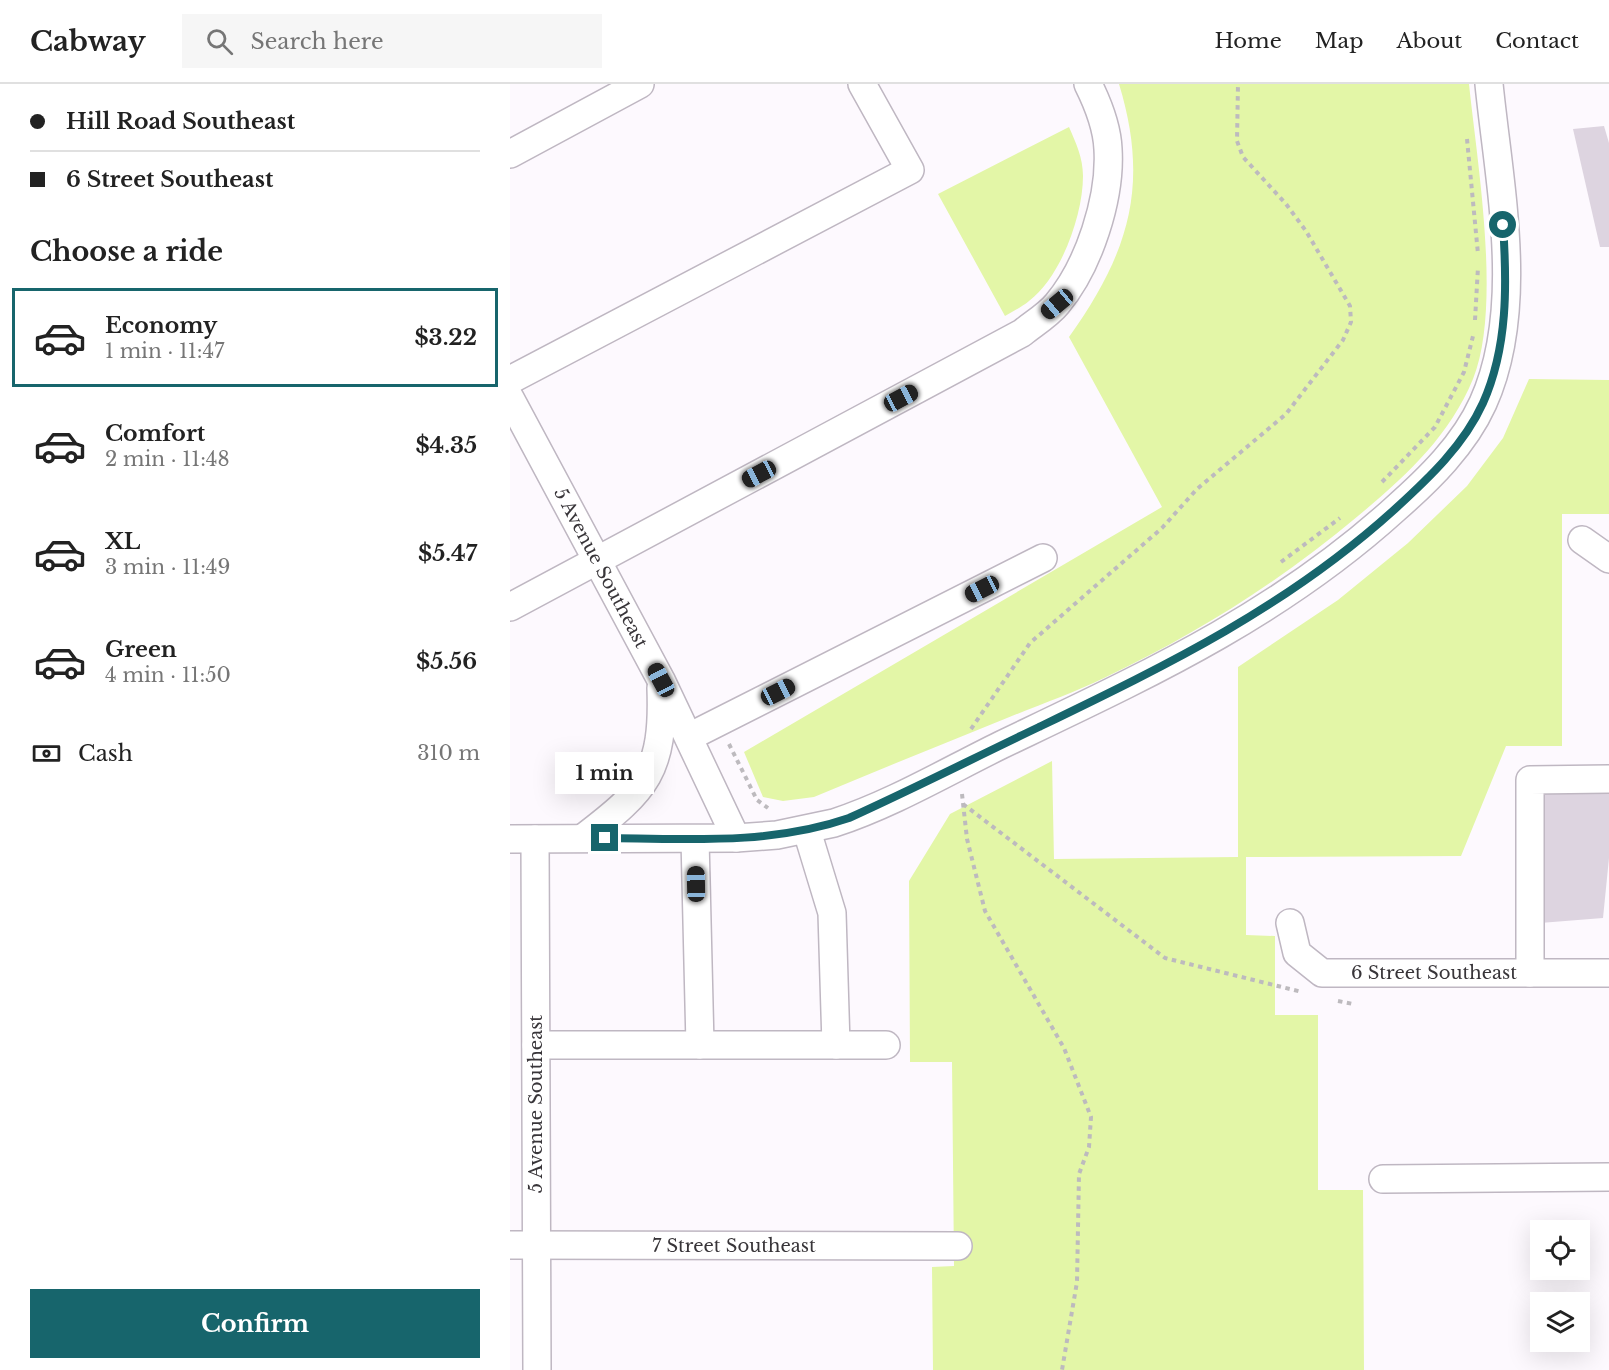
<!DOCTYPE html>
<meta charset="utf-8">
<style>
body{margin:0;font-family:"Libre Baskerville",serif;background:#f6f6f6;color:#222;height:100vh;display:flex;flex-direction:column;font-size:22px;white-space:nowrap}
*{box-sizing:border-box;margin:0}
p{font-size:20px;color:#767676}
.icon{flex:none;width:33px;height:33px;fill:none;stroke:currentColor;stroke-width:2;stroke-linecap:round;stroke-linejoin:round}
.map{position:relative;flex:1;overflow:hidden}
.panel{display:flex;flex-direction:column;background:#fff;width:510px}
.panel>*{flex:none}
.guide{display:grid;align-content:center;height:132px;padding:0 30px;background:#fff}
.controls{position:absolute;left:1020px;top:1136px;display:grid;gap:12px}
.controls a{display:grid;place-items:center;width:60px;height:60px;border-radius:0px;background:#fff;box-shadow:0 6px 24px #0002;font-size:30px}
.end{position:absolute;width:27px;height:27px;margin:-14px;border:8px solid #17656c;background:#fff;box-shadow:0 0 0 3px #fff}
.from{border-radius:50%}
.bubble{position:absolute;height:42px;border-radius:0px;background:#fff;box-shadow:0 6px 24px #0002;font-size:20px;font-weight:700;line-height:42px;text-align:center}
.car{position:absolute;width:18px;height:36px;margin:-18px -9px;border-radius:8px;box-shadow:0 0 4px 2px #0007;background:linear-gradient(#222 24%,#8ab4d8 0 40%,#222 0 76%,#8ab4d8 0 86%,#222 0)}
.guide b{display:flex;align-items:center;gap:21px;height:57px;font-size:22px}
.guide b+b{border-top:2px solid #e0e0e0}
.guide i{width:15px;height:15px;background:#222}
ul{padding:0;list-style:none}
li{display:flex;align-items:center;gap:18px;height:99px;margin:0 12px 9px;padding:0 18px;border:3px solid transparent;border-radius:0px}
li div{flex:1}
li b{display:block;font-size:22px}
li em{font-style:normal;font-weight:700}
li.on{border-color:#17656c}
li>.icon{width:54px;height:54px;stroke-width:1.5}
h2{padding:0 30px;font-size:27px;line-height:72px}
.pay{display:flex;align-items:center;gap:15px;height:66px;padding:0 30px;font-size:22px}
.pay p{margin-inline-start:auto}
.primary-button{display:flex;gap:12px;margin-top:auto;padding:12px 30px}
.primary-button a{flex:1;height:69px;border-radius:0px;background:#17656c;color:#fff;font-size:24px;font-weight:700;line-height:69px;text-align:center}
header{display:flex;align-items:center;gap:36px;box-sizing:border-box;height:84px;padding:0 30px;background:#fff;border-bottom:2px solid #e0e0e0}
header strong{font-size:28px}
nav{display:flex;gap:33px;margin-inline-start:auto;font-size:21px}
.search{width:420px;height:54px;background:#f6f6f6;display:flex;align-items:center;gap:15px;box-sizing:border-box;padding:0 21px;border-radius:0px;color:#767676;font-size:22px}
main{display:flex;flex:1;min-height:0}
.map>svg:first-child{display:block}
.green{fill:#e3f6a7}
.building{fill:#ddd4e0}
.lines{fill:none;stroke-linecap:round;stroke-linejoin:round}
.minor-casing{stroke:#bfb7c2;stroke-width:30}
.path{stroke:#bdbabe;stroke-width:4;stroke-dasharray:4.5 4.5;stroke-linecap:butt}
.minor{stroke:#fff;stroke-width:27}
.route{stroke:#17656c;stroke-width:8}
.labels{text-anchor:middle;stroke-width:5;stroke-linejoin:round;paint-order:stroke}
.street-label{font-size:18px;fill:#383539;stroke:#fff}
</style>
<header>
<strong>Cabway</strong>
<div class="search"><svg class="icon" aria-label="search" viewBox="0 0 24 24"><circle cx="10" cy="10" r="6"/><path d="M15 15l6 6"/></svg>Search here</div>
<nav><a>Home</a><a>Map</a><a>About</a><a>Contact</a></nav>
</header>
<main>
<section class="panel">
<div class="guide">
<b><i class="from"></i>Hill Road Southeast</b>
<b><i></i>6 Street Southeast</b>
</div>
<h2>Choose a ride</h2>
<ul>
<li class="on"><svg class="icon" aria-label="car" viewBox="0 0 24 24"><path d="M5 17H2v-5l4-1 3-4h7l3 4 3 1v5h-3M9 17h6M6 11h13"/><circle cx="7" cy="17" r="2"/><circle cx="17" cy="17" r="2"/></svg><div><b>Economy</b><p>1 min · 11:47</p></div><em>$3.22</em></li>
<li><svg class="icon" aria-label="car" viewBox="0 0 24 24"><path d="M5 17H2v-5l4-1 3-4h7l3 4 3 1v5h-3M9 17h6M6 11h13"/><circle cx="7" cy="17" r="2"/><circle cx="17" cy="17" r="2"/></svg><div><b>Comfort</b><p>2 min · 11:48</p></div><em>$4.35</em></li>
<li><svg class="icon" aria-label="car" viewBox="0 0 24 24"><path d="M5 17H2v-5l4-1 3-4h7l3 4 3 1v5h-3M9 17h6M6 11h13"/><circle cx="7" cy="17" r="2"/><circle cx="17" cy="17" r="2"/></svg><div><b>XL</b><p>3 min · 11:49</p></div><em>$5.47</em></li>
<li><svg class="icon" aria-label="car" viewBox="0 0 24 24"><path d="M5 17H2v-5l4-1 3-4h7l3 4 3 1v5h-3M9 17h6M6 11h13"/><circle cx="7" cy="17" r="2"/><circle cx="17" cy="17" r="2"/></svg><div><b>Green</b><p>4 min · 11:50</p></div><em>$5.56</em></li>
</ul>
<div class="pay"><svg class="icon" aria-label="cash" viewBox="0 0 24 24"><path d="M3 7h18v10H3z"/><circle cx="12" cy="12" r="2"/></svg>Cash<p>310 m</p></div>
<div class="primary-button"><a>Confirm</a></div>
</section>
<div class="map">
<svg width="1099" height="1286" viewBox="0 0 1099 1286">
<rect width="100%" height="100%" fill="#fdf9fe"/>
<g class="green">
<path d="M609,0H959C967,78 992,223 963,295C939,353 895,393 848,432C771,497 685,551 594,594C563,609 529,621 497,634C433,660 368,686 304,713L273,717L253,713L234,668L652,423L559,253C619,169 640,101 609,0Z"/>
<path d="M559,43C566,59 573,74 573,92C573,131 551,193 519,217C512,223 503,227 495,232L428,110Z"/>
<polygon points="1019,295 1099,296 1099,430 1052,430 1052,662 996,662 951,772 736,773 736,851 765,852 765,931 808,931 808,1106 853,1106 854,1286 423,1286 422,1183 444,1182 442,978 400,978 399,797 440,730 542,677 544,775 728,773 728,583 828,516 898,459 957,402 993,354"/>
</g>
<g class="building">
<polygon points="1094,42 1099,59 1099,163 1090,163 1063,45"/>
<polygon points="1028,701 1099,701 1099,774 1093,834 1030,839"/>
</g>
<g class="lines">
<g class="minor-casing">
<g id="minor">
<polyline points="0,70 130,0"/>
<polyline points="0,296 400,86 352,0"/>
<polyline points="0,314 151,596 226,754"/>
<polyline points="1072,456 1099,475"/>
<path d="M0,523L512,249C523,240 538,231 547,220C579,182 601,114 598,65C597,42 588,20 578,0"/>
<polyline points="179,653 533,474"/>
<polyline points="297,747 322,829 326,961"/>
<path d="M73,754C137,705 154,687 151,604"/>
<path d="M0,755L226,754L267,751L324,739C382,720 436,688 491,661C633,593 766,533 885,425C919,395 954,361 973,319C1016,224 989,100 979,0"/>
<polyline points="25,755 27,1286"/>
<polyline points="185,755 190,961"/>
<polyline points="780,839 787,869 812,889 1099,889"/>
<polyline points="1020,889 1020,696 1099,695"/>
<polyline points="26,961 376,961"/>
<polyline points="873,1095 1099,1093"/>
<polyline points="0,1161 448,1162"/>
</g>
</g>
<g class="path">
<polyline points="957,55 968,170"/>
<polyline points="965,236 968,183"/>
<polyline points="872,398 925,343 954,288 963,252"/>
<polyline points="771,478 830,434"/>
<polyline points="461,645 520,559 652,444 687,405 776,330 833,256 841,238 840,222 796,147 776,120 733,73 727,57 728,0"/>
<polyline points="219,660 247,716 258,724"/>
<polyline points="452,710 457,755 475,827 554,964 581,1033 579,1063 569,1090 567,1198 552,1286"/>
<polyline points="453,720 655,874 792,908"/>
<polyline points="828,917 843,920"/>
</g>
<use href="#minor" class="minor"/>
</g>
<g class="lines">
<path class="route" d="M95,754C177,755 261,761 339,734C403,705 466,673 529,643C659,580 777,523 885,425C919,394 954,361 973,319C998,263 997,200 993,141"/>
</g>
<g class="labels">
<g class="street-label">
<text transform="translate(91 484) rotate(62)" y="6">5 Avenue Southeast</text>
<text x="924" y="895">6 Street Southeast</text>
<text transform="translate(26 1020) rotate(-90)" y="6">5 Avenue Southeast</text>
<text x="224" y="1168">7 Street Southeast</text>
</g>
</g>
</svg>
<div class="controls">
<a><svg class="icon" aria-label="locate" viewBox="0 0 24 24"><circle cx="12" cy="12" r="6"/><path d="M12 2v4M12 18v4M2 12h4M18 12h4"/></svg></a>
<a><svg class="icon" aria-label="layers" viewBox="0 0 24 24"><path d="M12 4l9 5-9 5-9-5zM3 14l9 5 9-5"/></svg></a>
</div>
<i class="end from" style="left:993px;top:141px"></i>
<i class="end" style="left:95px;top:754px"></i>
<div class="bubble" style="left:45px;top:668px;width:99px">1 min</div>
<i class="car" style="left:547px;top:220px;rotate:230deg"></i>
<i class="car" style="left:391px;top:314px;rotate:62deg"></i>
<i class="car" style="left:249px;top:390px;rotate:242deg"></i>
<i class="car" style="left:472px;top:505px;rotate:243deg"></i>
<i class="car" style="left:151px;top:596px;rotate:332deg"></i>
<i class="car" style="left:268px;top:608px;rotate:63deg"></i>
<i class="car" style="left:186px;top:800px;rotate:359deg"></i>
</div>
</main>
